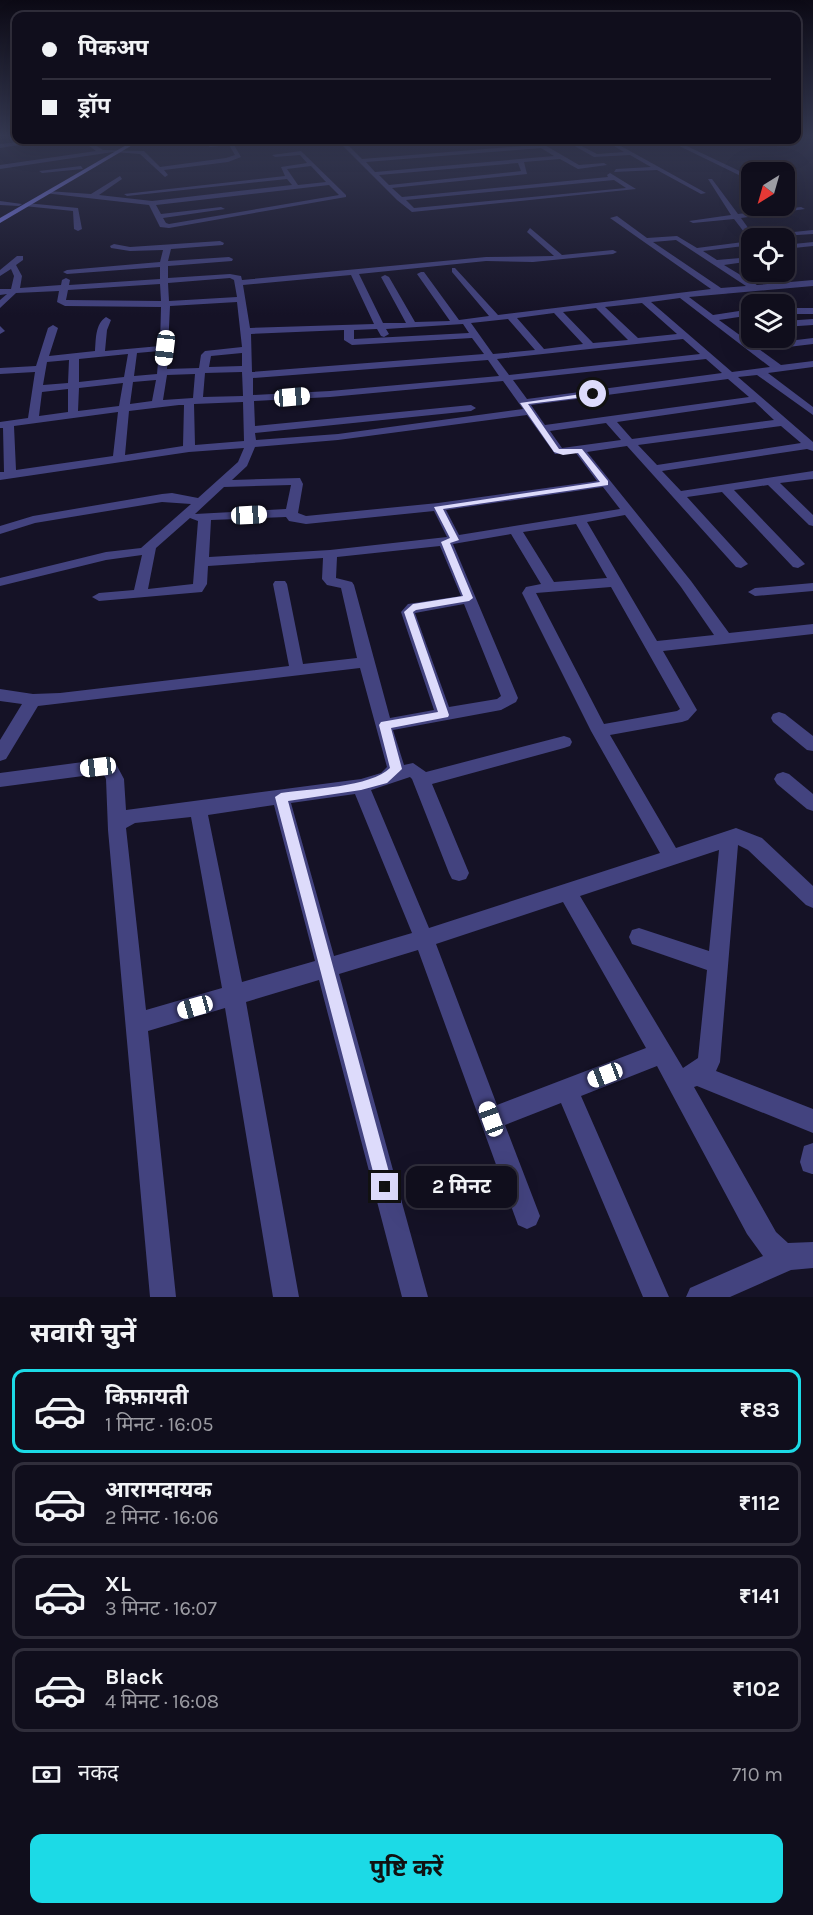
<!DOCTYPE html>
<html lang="hi">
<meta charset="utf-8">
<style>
body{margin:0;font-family:Karla,"Noto Sans Devanagari",sans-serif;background:#191725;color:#f1f3f6;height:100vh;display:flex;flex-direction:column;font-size:22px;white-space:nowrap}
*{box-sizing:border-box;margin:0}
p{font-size:20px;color:#9c9ca3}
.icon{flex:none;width:33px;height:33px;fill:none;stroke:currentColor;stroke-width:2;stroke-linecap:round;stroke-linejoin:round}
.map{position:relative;height:1297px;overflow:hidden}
.sheet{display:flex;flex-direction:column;background:#100e1c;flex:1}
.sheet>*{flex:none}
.top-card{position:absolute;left:12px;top:12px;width:789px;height:132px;border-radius:12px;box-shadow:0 6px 24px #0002,0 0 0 2px #302e3b;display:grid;align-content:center;height:132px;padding:0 30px;background:#100e1c}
.needle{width:39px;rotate:217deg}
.buttons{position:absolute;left:741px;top:162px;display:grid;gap:12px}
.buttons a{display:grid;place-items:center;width:54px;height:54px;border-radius:12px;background:#100e1c;box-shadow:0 6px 24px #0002,0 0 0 2px #302e3b;font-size:30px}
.end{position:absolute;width:27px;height:27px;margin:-14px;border:8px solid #dddbfb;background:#111;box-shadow:0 0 0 3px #111}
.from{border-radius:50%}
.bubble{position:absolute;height:42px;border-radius:12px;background:#100e1c;box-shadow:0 6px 24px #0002,0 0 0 2px #302e3b;font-size:20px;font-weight:700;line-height:42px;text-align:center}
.car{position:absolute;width:18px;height:36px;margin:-18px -9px;border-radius:8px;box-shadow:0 0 4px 2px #0007;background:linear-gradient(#fff 24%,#345 0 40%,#fff 0 76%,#345 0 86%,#fff 0)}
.top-card b{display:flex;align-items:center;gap:21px;height:57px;font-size:22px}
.top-card b+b{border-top:2px solid #302e3b}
.top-card i{width:15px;height:15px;background:#f1f3f6}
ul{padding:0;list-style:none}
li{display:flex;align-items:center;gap:18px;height:84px;margin:0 12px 9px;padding:0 18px;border:3px solid #302e3b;border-radius:12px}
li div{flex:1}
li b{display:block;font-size:22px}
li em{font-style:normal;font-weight:700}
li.on{border-color:#1cdae6}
li>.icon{width:54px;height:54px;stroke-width:1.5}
h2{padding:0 30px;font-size:27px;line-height:72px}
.pay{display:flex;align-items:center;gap:15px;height:66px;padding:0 30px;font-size:22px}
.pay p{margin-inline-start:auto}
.action{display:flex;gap:12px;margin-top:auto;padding:12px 30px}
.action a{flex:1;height:69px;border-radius:12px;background:#1cdae6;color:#111;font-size:24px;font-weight:700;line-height:69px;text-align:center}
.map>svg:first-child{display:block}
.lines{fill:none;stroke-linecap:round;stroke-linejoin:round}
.street{fill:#43437f;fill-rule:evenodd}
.secondary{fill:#7c7ef0;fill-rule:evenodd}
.route{fill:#dddbfb}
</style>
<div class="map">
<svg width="813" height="1297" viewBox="0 0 813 1297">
<rect width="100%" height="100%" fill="#151226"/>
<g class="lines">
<g class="street">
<polygon points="38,140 51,140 0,148 0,144"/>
<polygon points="81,140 87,140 103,150 144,151 160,167 226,158 235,155 229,145 210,147 201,140 207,140 211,143 226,142 225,140 232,141 272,140 234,145 241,157 228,162 164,170 168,175 165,177 140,154 113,152 0,169 0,165 96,151"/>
<path d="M337,140H343L362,159L536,145L530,140H536L579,165L604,163L607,165L578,169L560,159L524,162L527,174L392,188L402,197L608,177L607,175L610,173L636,189L412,212L397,200ZM541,148L554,156L375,172L366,162ZM518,163L521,171L389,185L379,175ZM614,180L626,188L414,208L406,200Z"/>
<polygon points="564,140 570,140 597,154 624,152 604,140 610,140 706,193 701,194 657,170 614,172 616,169 651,167 630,155 594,157"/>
<polygon points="667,140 674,140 750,176 752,186 745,178"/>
<path d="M301,151L346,195V197L169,228L160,227L149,205L44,193L47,191L91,194L120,176L122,179L99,195L152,201L292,185L287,179L127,196L124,194L285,176L281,167L307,163L300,155L275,157L272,155ZM311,166L326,182L298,185L287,169ZM329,185L339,195L169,224L166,223L163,218L225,209L221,207L161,214L156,205Z"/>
<polygon points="81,166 83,169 42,173 39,171"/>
<path d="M708,179H712L738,214L801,207L805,209L741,218L754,236L813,230V234L752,238V245L703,251L717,260L752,257V261L724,265L757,285L813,280V286L689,297L713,315L752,309V315L719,320L781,365L813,361V367L768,373L813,407V415L757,375L738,377L813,442V451L807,449L662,471L681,491L813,471V479L780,483L813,515V526L809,525L768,485L734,490L805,564L798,568L793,567L722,492L687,497L748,564L741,568L736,567L627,446L587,452L691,581L729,633L813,624V634L663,651L697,710L688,720L682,722L610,735L676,848L736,828L762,838L813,886V908L806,905L748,850L738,845L720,1062L716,1071L813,1109V1133L697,1086L694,1087L776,1232L788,1243L813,1242V1268L791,1270L730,1297H686L690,1288L763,1256L747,1234L657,1066L581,1096L669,1297H643L561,1103L505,1125L540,1216L536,1225L527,1229L518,1225L418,950L339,974L428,1297H402L319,980L246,1002L299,1297H273L225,1008L148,1031L176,1297H150L108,830L106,779L104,775L98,774L0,787V773L98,760L116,764L124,779L126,810L361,779L381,773L387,767L360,668L38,706L6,759L0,761V740L22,704L0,701V689L33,694L60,693L289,666L273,584L275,581H285L287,584L303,664L357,658L341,588L327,585L322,579L323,558L208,566L207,584L202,592L99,601L92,597L99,593L134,590L142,555L106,560L0,586V578L106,552L141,548L191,504L162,502L35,523L0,534V526L33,516L162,494L172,493L198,498L238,462L244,448L189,452L0,480V472H4L3,428H0V422L28,418L35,372L0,374V368L36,366L48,328L53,325L58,328L49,356L95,351C96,340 95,324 106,317L111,320L107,330L105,351L160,346L161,307L65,306L57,302L59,291L16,293L0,308V300L7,294L0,295V289H11L14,276L11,269L0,276V270L17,256H23V260L16,265L22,276L20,288L61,285L62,280L66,278L70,280L69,285L160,279V267L67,274L63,272L67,270L160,262L163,250L130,251L111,248L110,246L114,244L130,247L220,241L224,243L223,245L171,249L168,261L229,257L233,259L232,261L168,266V278L230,274L241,276L242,280L486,257L554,256L527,232L530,228L562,255L613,250L617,252L613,254L533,262L486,261L359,274L383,323H406L381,277L385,275L389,277L415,322L450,321L417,274L421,272H424L459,320L489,316L452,272V268H455L498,315L711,289L610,218L617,216L647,238L677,236L697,248L751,241L734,219L693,223L689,221L731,215ZM676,240L746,286L721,288L653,242ZM351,275L374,324L250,328L243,285ZM230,278L234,280L237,297L169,301L168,283ZM160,284L161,301L66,300L68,290ZM680,298L770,367L732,372L651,302ZM237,302L242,347L205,351L201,355L199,368L167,369L170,306ZM642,303L677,334L638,338L605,307ZM596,308L628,340L593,343L563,312ZM554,313L583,344L544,349L517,318ZM508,319L535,350L493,354L471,323ZM463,324L469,333L354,339V330L377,329L381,336L384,337L389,334L386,329ZM344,330V340L352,345L472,338L484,354L252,372L251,334ZM683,339L700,354L509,375L497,359ZM159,351L157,374L134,376L137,353ZM242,353V366L209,367L211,356ZM128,354L124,377L79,382V359ZM706,359L722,373L527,399L513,380ZM69,360L68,383L43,385L47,362ZM488,360L499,376L330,391L253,395V378ZM242,372L243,396L203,397L205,373ZM195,374L193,398L163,400L167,375ZM728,379L749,397L545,425L531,405ZM156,380L152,401L130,404L133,382ZM503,381L523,409L338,434L256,440L255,433L471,411L476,408L471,405L255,426L254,401L330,397ZM123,383L119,406L78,411L79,388ZM68,389V412L39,416L42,392ZM243,402L244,441L195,445L194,404ZM755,402L774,420L632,439L617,422ZM179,405H184L183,446L125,455L129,411ZM118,412L113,456L16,470L14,426ZM527,415L555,454L576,453L597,481L438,503L306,516L298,513L303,484L300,478L232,480L247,466L255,447L338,440ZM606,423L621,440L562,448L550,431ZM781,426L801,443L657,465L638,445ZM291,485L286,509L195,514L224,487ZM603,487L620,509L459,535L446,510ZM434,511L447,537L330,550L209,557L211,520L286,517L289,521L306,524ZM625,515L681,587L714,635L657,641L587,522ZM190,518L198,521L193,584L148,589L156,548ZM576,524L607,578L554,582L523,532ZM511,534L541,584L526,587L522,593L591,731L660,853L429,928L371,790L410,777L412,779L449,873L452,879L459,881L466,879L469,873L432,784L564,748L570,746L572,742L570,738L564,736L426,772L413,763L404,765L393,730L501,710L516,702L518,698L453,544ZM440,546L461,596L408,604L401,612L434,710L390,718L354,585L352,582L336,578L337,557ZM611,587L680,709L677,711L604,724L536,593ZM464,604L501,696L497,699L449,707L415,613ZM355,794L412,933L334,956L291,803ZM274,805L315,961L242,982L208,815ZM191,817L222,988L146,1010L126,828L135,823ZM719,850L709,951L639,928L632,930L629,937L632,944L707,970L698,1058L683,1068L580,896ZM563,902L646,1048L497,1105L436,944Z"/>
<polygon points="0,201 22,204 19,206 0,205"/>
<polygon points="26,203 78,208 82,229 78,231 74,229 73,211 24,206"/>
<polygon points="813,242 813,246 784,249 784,245"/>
<rect x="784" y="308" width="29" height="6"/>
<polygon points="813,319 813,325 784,327 784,321"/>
<polygon points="0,326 5,331 0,334"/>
<polygon points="813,338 813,344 788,347 783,344 788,341"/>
<polygon points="813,583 813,591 755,596 748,592 755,588"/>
<polygon points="779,712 785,714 813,736 813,751 807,750 773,722 771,718 773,714"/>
<polygon points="783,772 789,774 813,794 813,811 807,809 777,784 774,779 777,774"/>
<polygon points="813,1143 813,1174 812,1174 803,1171 800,1162 804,1146"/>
</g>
<polygon class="secondary" points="135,140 141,140 0,223 0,218"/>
</g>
<linearGradient id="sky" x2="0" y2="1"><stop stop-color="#0c0a15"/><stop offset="0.43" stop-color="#353952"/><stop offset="1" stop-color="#353952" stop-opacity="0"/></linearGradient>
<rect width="813" height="315" fill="url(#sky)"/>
<path class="route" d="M595,392L593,396L528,404L559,449H582L608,481V485L443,509L459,540L450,543L473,598L469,601L416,610L413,612L449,715L448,717L391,728L402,769L387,783L361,790L288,801L393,1187L391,1193L385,1195L380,1193L377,1187L275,797L281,793C308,789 372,787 390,768L379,725L381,722L438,712L404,612L413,604L463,596L441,542L450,538L434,507L600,482L578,453L563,455L554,452L520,403Z"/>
</svg>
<div class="buttons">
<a><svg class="needle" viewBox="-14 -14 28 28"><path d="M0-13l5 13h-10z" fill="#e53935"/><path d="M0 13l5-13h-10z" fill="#9c9ca3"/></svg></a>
<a><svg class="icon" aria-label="locate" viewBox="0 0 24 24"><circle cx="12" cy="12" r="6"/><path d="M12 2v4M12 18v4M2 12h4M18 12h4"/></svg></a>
<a><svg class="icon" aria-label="layers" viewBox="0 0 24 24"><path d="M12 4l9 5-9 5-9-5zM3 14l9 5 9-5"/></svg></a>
</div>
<i class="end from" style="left:593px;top:394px"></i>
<i class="end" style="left:385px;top:1187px"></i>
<div class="bubble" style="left:406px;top:1166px;width:111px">2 मिनट</div>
<i class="car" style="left:165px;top:348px;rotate:187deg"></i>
<i class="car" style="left:292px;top:397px;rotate:85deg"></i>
<i class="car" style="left:249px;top:515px;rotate:87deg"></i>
<i class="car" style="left:98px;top:767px;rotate:263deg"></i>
<i class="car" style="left:195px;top:1007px;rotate:254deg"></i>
<i class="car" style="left:605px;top:1075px;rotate:249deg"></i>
<i class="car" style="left:491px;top:1119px;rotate:340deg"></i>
<div class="top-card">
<b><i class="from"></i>पिकअप</b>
<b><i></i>ड्रॉप</b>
</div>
</div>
<section class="sheet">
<h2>सवारी चुनें</h2>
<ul>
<li class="on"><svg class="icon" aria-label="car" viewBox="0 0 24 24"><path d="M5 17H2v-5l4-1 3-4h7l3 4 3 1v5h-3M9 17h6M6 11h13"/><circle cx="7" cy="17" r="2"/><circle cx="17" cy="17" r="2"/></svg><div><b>किफ़ायती</b><p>1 मिनट · 16:05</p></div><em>₹83</em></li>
<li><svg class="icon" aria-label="car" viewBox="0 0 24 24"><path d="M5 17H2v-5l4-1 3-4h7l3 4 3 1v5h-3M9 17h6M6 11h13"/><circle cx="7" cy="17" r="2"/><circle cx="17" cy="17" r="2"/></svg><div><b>आरामदायक</b><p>2 मिनट · 16:06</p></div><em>₹112</em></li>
<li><svg class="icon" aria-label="car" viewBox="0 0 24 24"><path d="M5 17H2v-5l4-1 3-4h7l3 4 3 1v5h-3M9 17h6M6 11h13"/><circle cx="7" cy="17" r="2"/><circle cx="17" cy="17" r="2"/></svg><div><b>XL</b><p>3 मिनट · 16:07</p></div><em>₹141</em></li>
<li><svg class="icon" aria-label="car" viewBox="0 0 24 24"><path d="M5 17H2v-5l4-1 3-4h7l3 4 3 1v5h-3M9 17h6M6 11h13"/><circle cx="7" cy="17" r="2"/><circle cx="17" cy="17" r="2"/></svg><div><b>Black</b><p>4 मिनट · 16:08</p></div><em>₹102</em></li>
</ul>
<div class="pay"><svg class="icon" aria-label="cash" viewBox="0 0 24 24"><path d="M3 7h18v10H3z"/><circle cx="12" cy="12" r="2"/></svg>नकद<p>710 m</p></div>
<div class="action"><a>पुष्टि करें</a></div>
</section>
